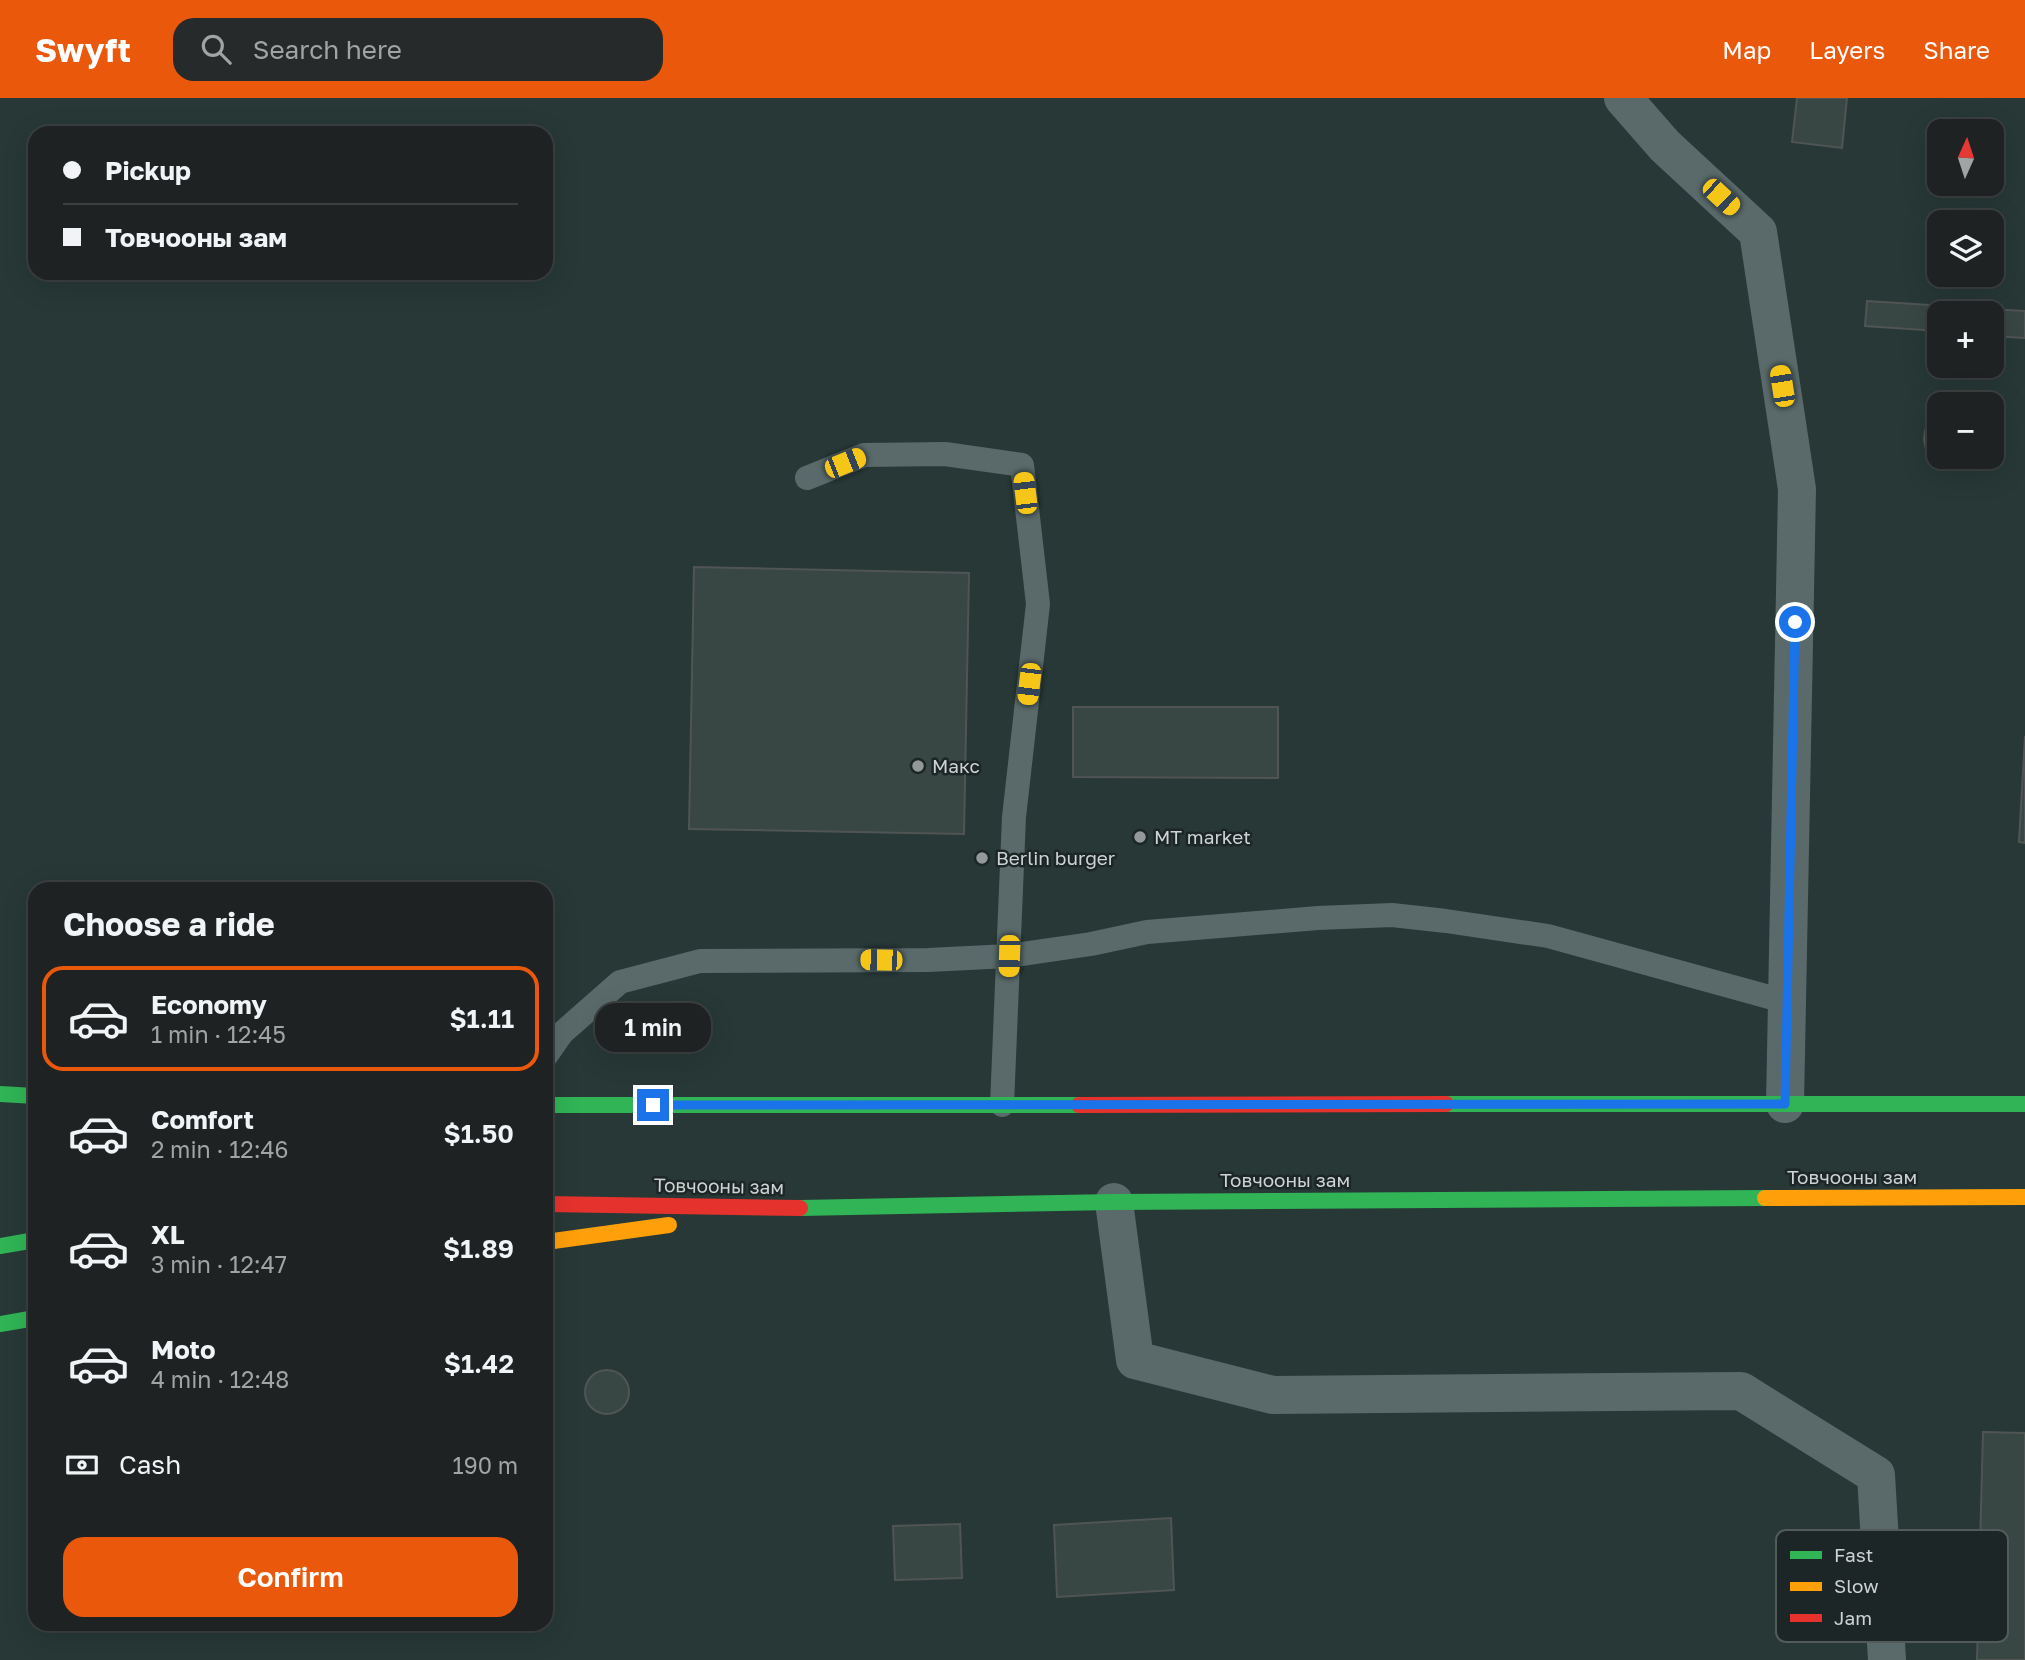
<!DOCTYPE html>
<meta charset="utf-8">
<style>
body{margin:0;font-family:"Golos Text",sans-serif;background:#262a2a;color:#f1f3f6;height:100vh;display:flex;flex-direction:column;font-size:26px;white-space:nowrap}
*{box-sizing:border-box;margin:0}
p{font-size:23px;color:#a1a4a5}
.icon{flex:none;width:38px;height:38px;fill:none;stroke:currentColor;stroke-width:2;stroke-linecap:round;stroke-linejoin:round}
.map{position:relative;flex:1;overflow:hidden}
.side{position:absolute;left:28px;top:784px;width:525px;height:749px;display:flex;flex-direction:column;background:#1e2222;border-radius:21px;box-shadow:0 7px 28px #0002,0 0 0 2px #3c3f40}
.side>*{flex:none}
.guide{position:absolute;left:28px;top:28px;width:525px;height:154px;border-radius:21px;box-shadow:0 7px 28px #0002,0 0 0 2px #3c3f40;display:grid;align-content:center;height:154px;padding:0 35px;background:#1e2222}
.needle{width:46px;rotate:3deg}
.buttons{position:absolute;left:1927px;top:21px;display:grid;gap:14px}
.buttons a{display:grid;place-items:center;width:77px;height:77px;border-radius:14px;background:#1e2222;box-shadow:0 7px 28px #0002,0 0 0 2px #3c3f40;font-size:35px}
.end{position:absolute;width:32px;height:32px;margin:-16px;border:9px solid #1a73e8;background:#fff;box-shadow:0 0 0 4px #fff}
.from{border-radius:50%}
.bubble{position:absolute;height:49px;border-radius:21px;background:#1e2222;box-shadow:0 7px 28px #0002,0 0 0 2px #3c3f40;font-size:23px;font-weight:600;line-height:49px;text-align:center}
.car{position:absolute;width:21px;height:42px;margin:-21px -10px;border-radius:9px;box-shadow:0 0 5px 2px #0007;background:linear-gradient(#f5c518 24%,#345 0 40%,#f5c518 0 76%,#345 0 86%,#f5c518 0)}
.guide b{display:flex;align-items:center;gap:24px;height:66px;font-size:26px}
.guide b+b{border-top:2px solid #3c3f40}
.guide i{width:18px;height:18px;background:#f1f3f6}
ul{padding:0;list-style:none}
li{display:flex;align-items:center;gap:21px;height:105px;margin:0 14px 10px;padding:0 21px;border:4px solid transparent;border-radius:21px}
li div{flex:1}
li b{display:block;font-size:26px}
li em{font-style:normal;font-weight:600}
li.current{border-color:#ea580c}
li>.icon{width:63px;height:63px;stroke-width:1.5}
h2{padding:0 35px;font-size:32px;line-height:84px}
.pay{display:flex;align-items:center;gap:18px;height:77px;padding:0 35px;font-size:26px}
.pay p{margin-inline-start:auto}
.action{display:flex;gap:14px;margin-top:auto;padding:14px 35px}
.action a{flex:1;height:80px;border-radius:21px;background:#ea580c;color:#fff;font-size:28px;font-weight:600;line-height:80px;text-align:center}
header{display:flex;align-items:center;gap:42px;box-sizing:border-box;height:98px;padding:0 35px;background:#ea580c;color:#fff}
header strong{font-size:33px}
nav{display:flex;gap:38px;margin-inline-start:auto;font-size:24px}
.search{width:490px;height:63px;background:#262a2a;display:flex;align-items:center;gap:18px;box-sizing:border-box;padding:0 24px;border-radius:21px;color:#a1a4a5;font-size:26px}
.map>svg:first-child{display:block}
.built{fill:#273837;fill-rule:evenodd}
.building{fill:#384644;stroke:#505554;stroke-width:2}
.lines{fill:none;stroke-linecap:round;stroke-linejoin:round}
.lane{stroke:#5a6a6b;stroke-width:24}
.street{stroke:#5a6a6b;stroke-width:38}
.fast{stroke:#30b455;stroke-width:16}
.slow{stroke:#ff9f0a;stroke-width:16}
.jam{stroke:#e5322d;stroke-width:16}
.route{stroke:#1a73e8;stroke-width:9}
.poi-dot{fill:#939999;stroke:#1d2626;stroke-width:2.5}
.labels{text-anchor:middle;stroke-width:5;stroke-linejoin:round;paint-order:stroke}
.poi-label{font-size:19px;fill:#cdd3d2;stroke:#1d2626;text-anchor:start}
.street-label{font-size:19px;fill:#cdd3d2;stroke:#1d2626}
.key{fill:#1d2626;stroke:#525a5a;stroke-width:2}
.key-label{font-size:19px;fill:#cdd3d2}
</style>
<header>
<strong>Swyft</strong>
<div class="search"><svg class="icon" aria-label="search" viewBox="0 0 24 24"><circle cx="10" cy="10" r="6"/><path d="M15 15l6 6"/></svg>Search here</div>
<nav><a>Map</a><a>Layers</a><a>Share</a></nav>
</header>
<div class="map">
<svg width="2025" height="1562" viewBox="0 0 2025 1562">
<rect width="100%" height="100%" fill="#282e2e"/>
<path class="built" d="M0,0H2025V1562H0ZM1939,33H1992V86H1939ZM35,35H546V175H35ZM1939,124H1992V177H1939ZM1939,215H1992V268H1939ZM1939,306H1992V359H1939ZM35,791H546V1526H35Z"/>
<g class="building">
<polygon points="1797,0 1847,0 1842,50 1792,44"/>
<polygon points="1867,203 1976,210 1976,215 1939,215 1939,233 1865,228"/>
<polygon points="1989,211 2025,213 2025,240 1992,238 1992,215 1989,215"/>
<polygon points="1939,316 1939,359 1971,359 1963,365 1955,367 1938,364 1926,351 1924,342 1925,333 1928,326"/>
<polygon points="694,469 969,475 964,736 689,731"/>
<polygon points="1073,609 1278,609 1278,680 1073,679"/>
<polygon points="2025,638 2025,745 2019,744"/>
<circle cx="607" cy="1294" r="22"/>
<polygon points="1983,1334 2025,1335 2025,1562 1977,1562"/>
<polygon points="1171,1420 1174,1492 1057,1499 1054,1427"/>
<polygon points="960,1426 962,1480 895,1482 893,1428"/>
</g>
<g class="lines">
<g class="lane">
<polyline points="807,380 864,357 945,356 1022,367 1038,506 1014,719 1002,1007"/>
<polyline points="546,958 562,935 620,884 700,863 928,862 1009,858 1091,846 1147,834 1318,820 1392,817 1446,823 1548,838 1787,904"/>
</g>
<g class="street">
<polyline points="1623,0 1665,48 1758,134 1797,391 1785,1006"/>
<polyline points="1114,1104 1135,1262 1273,1297 1741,1293 1876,1377 1887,1562"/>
</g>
<g class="fast">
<polyline points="0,996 35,998"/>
<polyline points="1446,1006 2025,1006"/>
<polyline points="546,1007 1079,1007"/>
<polyline points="800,1110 1114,1104 1765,1100"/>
<polyline points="0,1148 35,1142"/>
<polyline points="0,1226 35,1220"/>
</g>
<g class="slow">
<polyline points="1765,1100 2025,1099"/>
<polyline points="546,1144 669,1127"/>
</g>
<g class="jam">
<polyline points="1079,1007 1446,1006"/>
<polyline points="546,1106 800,1110"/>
</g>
</g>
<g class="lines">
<polyline class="route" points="653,1007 1785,1006 1795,524"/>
</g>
<g class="poi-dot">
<circle cx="918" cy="668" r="7"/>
<circle cx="1140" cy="739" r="7"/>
<circle cx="982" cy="760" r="7"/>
</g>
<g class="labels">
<g class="poi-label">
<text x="932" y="675">Макс</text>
<text x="1154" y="746">MT market</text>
<text x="996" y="767">Berlin burger</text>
</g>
<g class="street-label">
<text x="1852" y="1086">Товчооны зам</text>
<text x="1285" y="1089">Товчооны зам</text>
<text transform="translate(719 1088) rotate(1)" y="7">Товчооны зам</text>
</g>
</g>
<rect x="1776" y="1432" width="232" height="112" rx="10" class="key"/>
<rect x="1790" y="1453" width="32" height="8" fill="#30b455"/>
<rect x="1790" y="1484" width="32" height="9" fill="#ff9f0a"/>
<rect x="1790" y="1516" width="32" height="8" fill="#e5322d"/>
<g class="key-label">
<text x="1834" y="1464">Fast</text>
<text x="1834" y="1495">Slow</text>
<text x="1834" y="1527">Jam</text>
</g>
</svg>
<div class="buttons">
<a><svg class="needle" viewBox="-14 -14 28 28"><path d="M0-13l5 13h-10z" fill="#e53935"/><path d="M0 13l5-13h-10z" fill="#a1a4a5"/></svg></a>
<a><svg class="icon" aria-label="layers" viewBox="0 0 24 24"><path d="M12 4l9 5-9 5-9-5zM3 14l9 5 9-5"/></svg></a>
<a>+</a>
<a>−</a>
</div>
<i class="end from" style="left:1795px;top:524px"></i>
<i class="end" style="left:653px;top:1007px"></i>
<div class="bubble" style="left:595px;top:905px;width:116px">1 min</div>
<i class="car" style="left:1721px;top:99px;rotate:133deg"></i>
<i class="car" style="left:1782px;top:288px;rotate:351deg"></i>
<i class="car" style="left:845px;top:365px;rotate:68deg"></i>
<i class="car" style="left:1025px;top:395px;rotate:353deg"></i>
<i class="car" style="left:1029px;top:586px;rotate:187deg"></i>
<i class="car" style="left:1009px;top:858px;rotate:182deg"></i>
<i class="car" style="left:881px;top:862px;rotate:271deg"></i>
<div class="guide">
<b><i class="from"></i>Pickup</b>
<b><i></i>Товчооны зам</b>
</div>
<section class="side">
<h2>Choose a ride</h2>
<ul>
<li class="current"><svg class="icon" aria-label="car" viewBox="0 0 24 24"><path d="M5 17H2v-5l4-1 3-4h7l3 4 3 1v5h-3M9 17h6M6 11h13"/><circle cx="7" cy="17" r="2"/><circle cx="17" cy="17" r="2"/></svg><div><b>Economy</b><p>1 min · 12:45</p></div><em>$1.11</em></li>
<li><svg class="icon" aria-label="car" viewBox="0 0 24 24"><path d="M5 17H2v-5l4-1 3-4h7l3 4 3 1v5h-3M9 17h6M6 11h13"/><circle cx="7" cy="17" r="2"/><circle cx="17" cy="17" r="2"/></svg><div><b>Comfort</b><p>2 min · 12:46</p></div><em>$1.50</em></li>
<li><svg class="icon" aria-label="car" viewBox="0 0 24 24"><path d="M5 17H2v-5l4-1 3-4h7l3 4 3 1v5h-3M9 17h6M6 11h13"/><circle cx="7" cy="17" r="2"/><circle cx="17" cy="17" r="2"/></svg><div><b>XL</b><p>3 min · 12:47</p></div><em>$1.89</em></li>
<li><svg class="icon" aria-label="car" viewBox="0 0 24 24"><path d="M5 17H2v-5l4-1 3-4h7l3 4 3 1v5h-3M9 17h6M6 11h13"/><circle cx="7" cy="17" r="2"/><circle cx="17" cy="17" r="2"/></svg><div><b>Moto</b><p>4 min · 12:48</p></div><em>$1.42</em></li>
</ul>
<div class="pay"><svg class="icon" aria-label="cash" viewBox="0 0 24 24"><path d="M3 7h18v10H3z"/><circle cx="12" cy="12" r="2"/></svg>Cash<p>190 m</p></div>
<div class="action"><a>Confirm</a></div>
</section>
</div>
